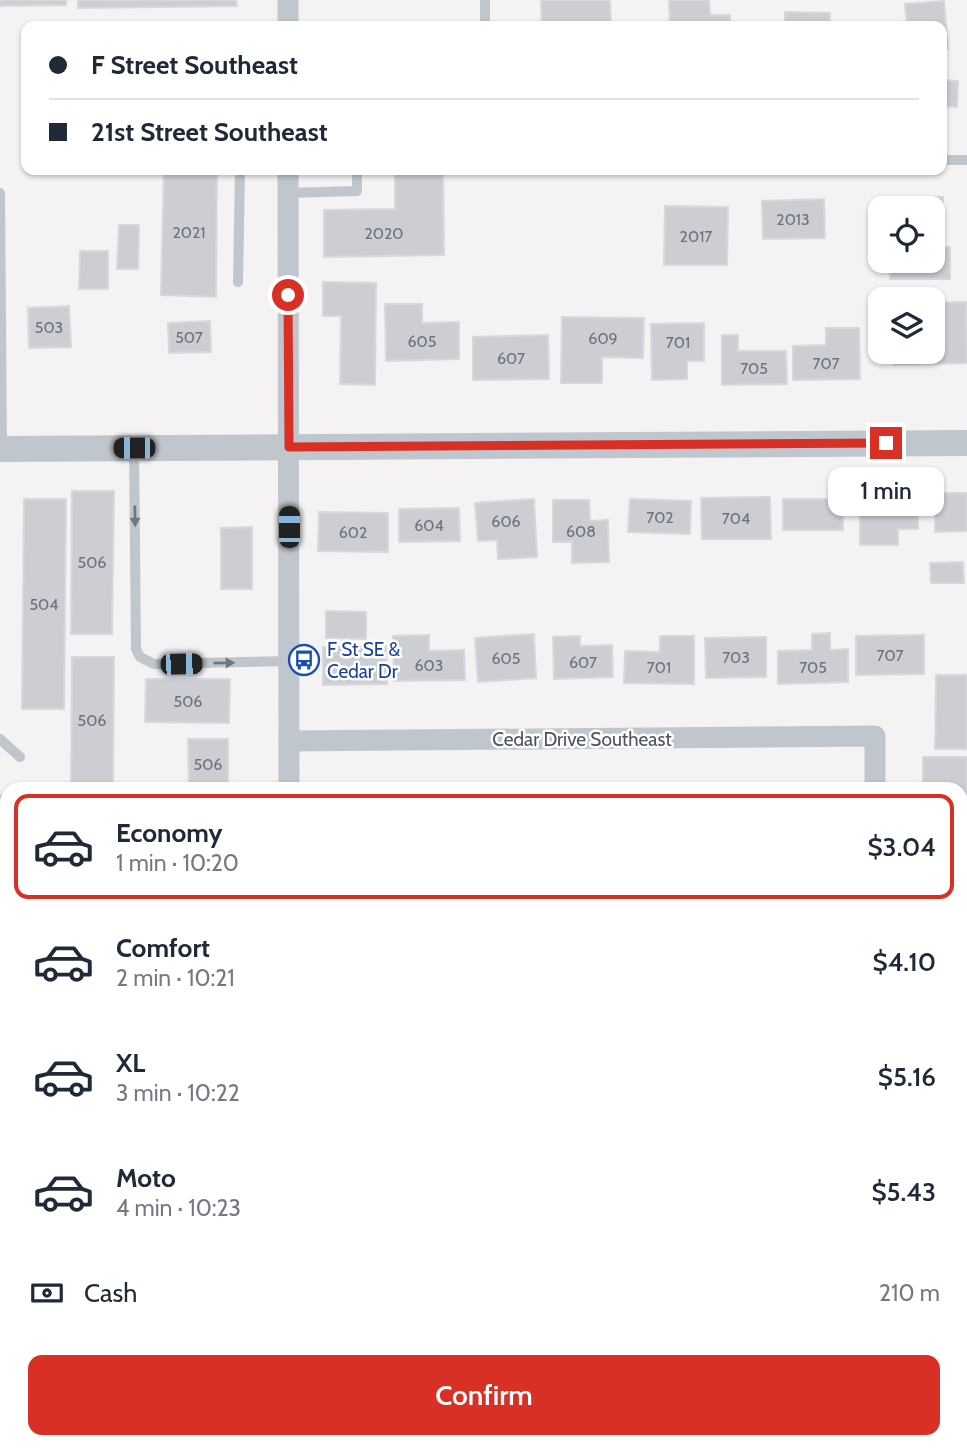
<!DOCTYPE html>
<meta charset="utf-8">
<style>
body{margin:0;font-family:Cabin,sans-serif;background:#f6f6f7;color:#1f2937;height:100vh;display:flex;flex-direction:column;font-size:26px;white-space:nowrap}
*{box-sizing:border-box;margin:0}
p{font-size:23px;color:#747a83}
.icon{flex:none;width:38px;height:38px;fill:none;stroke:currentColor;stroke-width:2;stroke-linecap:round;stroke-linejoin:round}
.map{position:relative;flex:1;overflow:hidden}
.side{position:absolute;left:0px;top:782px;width:968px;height:667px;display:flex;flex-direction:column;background:#fff;border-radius:21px 21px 0 0;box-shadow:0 2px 5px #0004}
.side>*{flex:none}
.guide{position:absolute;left:21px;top:21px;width:926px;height:154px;border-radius:14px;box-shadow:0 2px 5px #0004;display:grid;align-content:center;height:154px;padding:0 28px;background:#fff}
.tools{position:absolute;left:868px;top:196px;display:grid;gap:14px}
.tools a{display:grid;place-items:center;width:77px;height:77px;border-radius:14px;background:#fff;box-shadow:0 2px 5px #0004;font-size:35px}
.end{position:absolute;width:32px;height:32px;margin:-16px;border:9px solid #d93025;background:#fff;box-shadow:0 0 0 4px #fff}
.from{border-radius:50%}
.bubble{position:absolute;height:49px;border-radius:14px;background:#fff;box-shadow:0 2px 5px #0004;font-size:23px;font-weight:600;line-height:49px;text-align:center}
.car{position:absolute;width:21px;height:42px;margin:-21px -10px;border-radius:9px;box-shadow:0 0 5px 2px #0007;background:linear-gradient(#222 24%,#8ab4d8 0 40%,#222 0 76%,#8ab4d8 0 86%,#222 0)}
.guide b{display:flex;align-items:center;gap:24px;height:66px;font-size:26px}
.guide b+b{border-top:2px solid #e0e1e3}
.guide i{width:18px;height:18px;background:#1f2937}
ul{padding:12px 0 0;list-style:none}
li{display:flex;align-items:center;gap:21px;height:105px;margin:0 14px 10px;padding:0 14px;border:4px solid transparent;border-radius:14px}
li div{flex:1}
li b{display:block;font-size:26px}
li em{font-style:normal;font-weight:600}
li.current{border-color:#d93025}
li>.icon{width:63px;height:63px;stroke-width:1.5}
.pay{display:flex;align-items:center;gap:18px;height:77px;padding:0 28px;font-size:26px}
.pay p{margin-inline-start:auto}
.cta{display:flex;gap:14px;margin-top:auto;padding:14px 28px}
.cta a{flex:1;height:80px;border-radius:14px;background:#d93025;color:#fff;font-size:28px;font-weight:600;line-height:80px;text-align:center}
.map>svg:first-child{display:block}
.building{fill:#cdced4;stroke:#d7d8dd;stroke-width:2}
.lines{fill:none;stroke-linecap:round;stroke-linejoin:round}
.service{stroke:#c0c6cd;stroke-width:10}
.minor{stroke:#c0c6cd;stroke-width:21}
.tertiary{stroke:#c0c6cd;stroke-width:26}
.oneway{fill:#6f777f}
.route{stroke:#d93025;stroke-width:9}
.labels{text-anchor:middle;stroke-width:5;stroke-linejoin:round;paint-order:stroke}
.number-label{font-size:16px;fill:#6c737c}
.transit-label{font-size:19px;fill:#164399;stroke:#fff;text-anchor:start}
.street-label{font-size:19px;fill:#4c555e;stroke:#fff}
</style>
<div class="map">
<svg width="967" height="1448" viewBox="0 0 967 1448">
<rect width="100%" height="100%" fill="#f4f2f2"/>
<g class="building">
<polygon points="0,0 66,0 66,5 0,6"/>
<polygon points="78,0 236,0 237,6 78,8"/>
<polygon points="541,0 610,0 611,26 542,26"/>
<polygon points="669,0 709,0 710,15 730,15 730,26 670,26"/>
<polygon points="944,1 948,49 942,49 942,26 907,26 905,4"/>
<polygon points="785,12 830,13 830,26 785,26"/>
<polygon points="942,80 958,81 957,107 942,106"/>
<polygon points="164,170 217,170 216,297 161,295"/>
<polygon points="395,170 443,170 444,255 324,257 324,210 395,209"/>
<polygon points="911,197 943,197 943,247 950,247 950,279 890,279 890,261 933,261 933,208 911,208"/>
<polygon points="824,199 825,238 763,239 762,201"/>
<polygon points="665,206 728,207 727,265 664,265"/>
<polygon points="119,225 139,225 138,269 117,269"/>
<polygon points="80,251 108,251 108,289 79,289"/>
<polygon points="323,282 376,283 375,385 340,384 341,316 323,316"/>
<polygon points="966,302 967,363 894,365 894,352 933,352 933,303"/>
<polygon points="385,304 422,304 422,323 459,322 459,359 386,361"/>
<polygon points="69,306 71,347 29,348 28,308"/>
<polygon points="562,317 644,318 643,358 602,357 602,383 561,383"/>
<polygon points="210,321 211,352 169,353 168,323"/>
<polygon points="704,323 704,361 687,361 687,379 652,380 651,324"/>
<polygon points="826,328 859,328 860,379 793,380 793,346 826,345"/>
<polygon points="548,335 549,379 473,380 473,337"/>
<polygon points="722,335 738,335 738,351 786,351 787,384 722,385"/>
<polygon points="72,491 114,491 112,634 71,634"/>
<polygon points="935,493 967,493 967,531 935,532"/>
<polygon points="860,494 918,495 918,529 898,529 898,545 860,545"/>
<polygon points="770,497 771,539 702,539 701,498"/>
<polygon points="24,499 66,499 64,709 22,709"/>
<polygon points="534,499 537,557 498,559 497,540 478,541 475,503"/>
<polygon points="630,499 691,501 690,534 628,532"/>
<rect x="783" y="499" width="60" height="31"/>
<polygon points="553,500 589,500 590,521 608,520 609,562 572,563 572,542 553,542"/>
<polygon points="459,508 460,541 399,542 399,509"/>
<polygon points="319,512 388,513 388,552 318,551"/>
<polygon points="252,527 252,589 221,589 221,528"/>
<polygon points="963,562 964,583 931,583 930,563"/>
<polygon points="326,611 366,612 366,639 326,638"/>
<polygon points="830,633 830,650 848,649 848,682 778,684 778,651 812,650 812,634"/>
<polygon points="534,634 536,678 478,682 475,638"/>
<polygon points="429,635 429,651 464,650 465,680 394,681 393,636"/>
<polygon points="924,635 924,674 856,675 856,636"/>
<polygon points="580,636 580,646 612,645 613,677 554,679 553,637"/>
<polygon points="660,636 694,636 694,684 624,683 625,651 660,652"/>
<polygon points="766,637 766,677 706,678 705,638"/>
<polygon points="386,646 387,684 323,685 323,647"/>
<polygon points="72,657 114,657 113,783 71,784"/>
<polygon points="936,675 967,675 967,749 935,749"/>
<polygon points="146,679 230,679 229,723 145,722"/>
<polygon points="188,739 228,739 228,789 189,789"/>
<polygon points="923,757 967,757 967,810 961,810 961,789 923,789"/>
<polygon points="808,783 835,784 835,789 808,789"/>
<polygon points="460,785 460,789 390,789 390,786"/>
<rect x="698" y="785" width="64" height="4"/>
<polygon points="610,786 610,789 548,789 548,787"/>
<rect x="474" y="787" width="57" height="2"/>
<rect x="0" y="795" width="7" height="193"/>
<polygon points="964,847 967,905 961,906 961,848"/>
<polygon points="961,1000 967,1000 966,1061 961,1061"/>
<rect x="0" y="1067" width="7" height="54"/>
<polygon points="1,1242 7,1242 7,1305 2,1305"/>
<polygon points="961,1256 967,1263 967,1330 961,1329"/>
<polygon points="0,1398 7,1398 7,1442 39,1442 39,1448 0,1448"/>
<rect x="46" y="1442" width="54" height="6"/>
<rect x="168" y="1442" width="34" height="6"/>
<rect x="349" y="1442" width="36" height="6"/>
<polygon points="927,1442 959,1442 959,1448 926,1448"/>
</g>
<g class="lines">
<g class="service">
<polyline points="485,0 485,26"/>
<polyline points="942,160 967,160"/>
<polyline points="0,193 2,449"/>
<polyline points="288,193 357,191 357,170"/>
<polyline points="238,282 240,170"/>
<polyline points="134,448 136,649 140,657 154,664 289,661"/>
<polyline points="0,739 20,757"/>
<polyline points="0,1137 7,1137"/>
<polyline points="0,1185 7,1185"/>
<polyline points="115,1442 115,1448"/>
<polyline points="233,1442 233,1448"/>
</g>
<g class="minor">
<polyline points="288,0 288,26"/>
<polyline points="288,170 289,789"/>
<polyline points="289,741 875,736 875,789"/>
<polyline points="0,1029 7,1029"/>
<polyline points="0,1352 7,1352"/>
<polyline points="961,1362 967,1362"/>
<polyline points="285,1442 285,1448"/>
<polyline points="882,1442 882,1448"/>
</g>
<polyline class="tertiary" points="0,449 967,443"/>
</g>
<defs><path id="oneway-solid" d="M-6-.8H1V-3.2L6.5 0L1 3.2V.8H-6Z" transform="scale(1.75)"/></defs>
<g class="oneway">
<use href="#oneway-solid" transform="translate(135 516) rotate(89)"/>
<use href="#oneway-solid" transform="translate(224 663) rotate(-1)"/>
</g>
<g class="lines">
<polyline class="route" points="288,295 289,447 886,443"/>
</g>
<defs>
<g id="bus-ring" transform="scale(1.575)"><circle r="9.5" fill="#fff" stroke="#1a4fb4" stroke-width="1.5"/><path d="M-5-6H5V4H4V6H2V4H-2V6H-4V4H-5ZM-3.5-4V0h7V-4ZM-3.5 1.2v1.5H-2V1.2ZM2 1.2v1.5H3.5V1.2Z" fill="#1a4fb4"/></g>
</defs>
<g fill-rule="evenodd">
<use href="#bus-ring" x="304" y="660"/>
</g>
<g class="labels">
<g class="number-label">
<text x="793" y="225">2013</text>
<text x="189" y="238">2021</text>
<text x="384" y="239">2020</text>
<text x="696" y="242">2017</text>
<text x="49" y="333">503</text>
<text x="189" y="343">507</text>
<text x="603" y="344">609</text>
<text x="422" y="347">605</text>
<text x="678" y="348">701</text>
<text x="511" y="364">607</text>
<text x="826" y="369">707</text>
<text x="754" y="374">705</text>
<text x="660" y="523">702</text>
<text x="736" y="524">704</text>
<text x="506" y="527">606</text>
<text x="429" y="531">604</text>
<text x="581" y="537">608</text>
<text x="353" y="538">602</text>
<text x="92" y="568">506</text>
<text x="44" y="610">504</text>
<text x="890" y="661">707</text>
<text x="736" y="663">703</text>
<text x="506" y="664">605</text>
<text x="583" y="668">607</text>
<text x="429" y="671">603</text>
<text x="659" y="673">701</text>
<text x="813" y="673">705</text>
<text x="188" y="707">506</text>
<text x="92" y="726">506</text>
<text x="208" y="770">506</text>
</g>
<g class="transit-label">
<text x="327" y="656">F St SE &amp;<tspan x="327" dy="22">Cedar Dr</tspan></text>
</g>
<g class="street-label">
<text x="582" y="746">Cedar Drive Southeast</text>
</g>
</g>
</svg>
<div class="tools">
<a><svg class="icon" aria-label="locate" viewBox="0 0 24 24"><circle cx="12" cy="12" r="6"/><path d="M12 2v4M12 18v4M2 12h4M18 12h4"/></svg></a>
<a><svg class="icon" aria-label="layers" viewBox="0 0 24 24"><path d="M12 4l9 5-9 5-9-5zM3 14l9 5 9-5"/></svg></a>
</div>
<i class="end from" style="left:288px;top:295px"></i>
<i class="end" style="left:886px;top:443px"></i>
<div class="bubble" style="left:828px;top:467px;width:116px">1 min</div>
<i class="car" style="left:134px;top:448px;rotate:270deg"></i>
<i class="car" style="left:289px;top:527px;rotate:0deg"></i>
<i class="car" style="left:181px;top:664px;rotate:89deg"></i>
<div class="guide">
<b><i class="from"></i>F Street Southeast</b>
<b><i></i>21st Street Southeast</b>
</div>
<section class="side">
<ul>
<li class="current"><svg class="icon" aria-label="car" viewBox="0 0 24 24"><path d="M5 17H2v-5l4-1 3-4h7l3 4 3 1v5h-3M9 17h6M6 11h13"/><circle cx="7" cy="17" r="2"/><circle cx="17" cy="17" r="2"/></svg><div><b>Economy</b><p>1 min · 10:20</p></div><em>$3.04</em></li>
<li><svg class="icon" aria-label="car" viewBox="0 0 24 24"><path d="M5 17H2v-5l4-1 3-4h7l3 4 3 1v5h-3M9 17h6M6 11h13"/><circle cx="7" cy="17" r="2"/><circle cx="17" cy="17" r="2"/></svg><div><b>Comfort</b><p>2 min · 10:21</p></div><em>$4.10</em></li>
<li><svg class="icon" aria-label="car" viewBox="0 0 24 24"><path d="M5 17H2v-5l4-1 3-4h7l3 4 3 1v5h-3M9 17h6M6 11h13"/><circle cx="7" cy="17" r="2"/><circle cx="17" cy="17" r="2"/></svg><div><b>XL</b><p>3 min · 10:22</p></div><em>$5.16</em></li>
<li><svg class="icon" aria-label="car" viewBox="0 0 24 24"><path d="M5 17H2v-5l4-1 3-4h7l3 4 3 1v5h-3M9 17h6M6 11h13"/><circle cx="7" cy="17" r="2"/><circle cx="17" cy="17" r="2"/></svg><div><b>Moto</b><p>4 min · 10:23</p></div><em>$5.43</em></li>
</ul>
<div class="pay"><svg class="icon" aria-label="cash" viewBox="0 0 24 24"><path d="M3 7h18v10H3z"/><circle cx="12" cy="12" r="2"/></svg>Cash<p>210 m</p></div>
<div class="cta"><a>Confirm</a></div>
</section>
</div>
